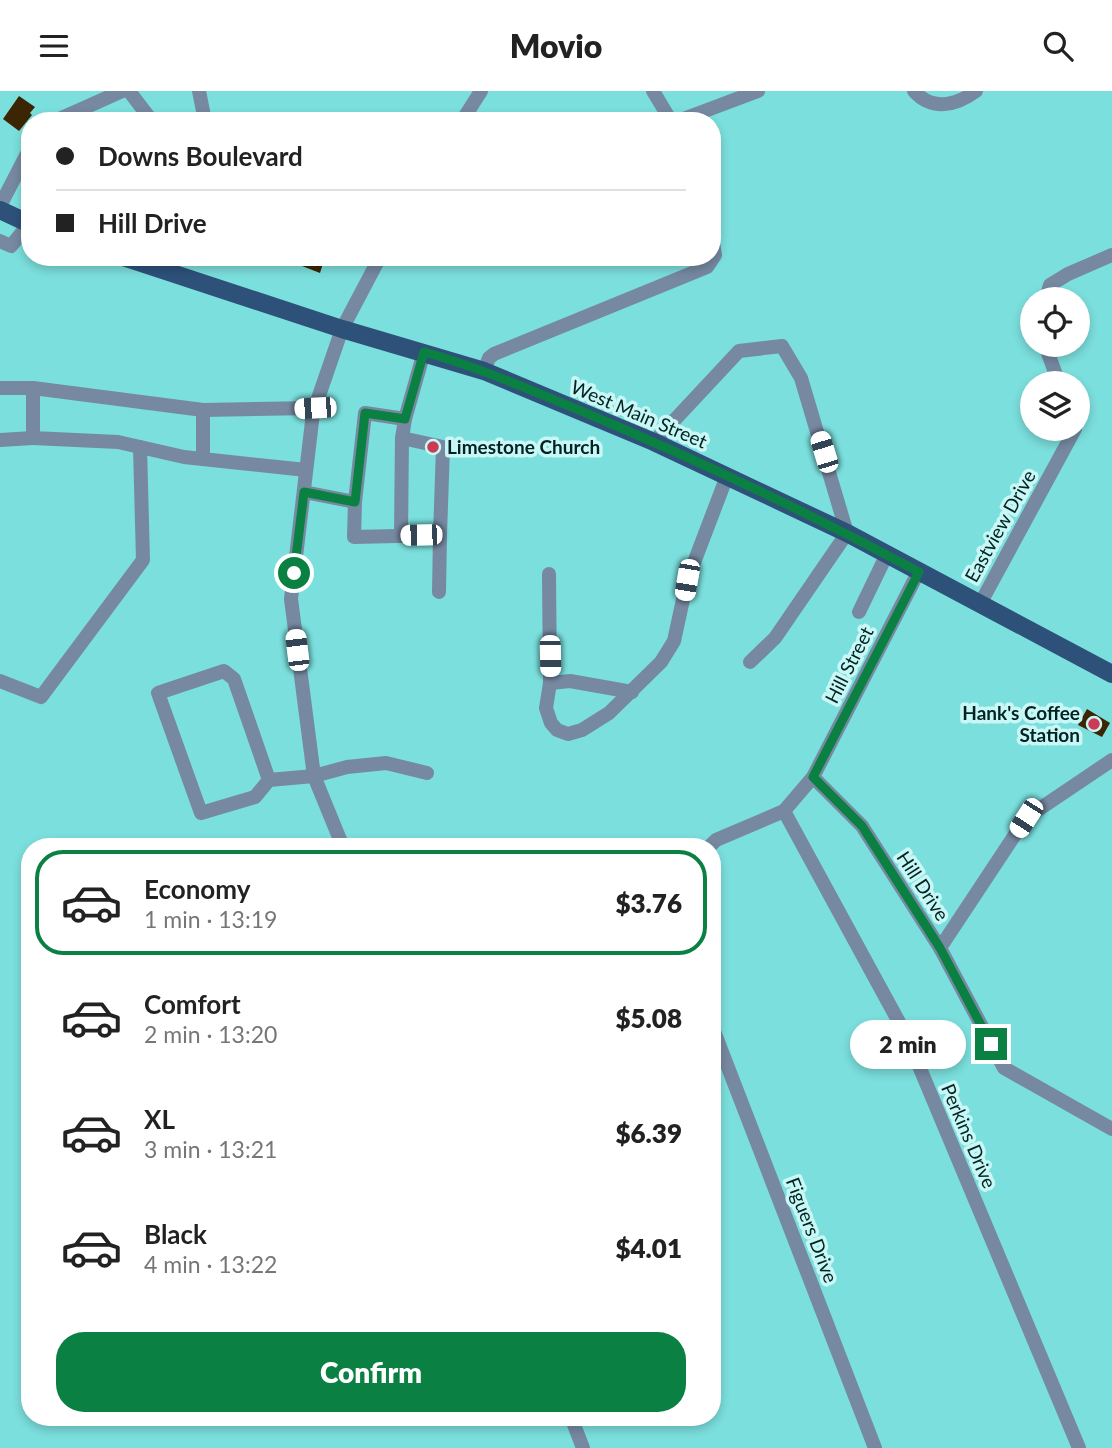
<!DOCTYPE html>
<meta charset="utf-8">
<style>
body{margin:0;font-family:Lato,sans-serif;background:#f2f2f2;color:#222;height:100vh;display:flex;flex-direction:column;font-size:26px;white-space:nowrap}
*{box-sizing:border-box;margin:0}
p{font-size:23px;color:#767676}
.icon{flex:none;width:38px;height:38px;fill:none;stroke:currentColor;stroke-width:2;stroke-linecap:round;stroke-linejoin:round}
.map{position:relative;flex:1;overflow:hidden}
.side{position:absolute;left:21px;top:747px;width:700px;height:588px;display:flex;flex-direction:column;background:#fff;border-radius:28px;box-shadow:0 4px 10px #0003}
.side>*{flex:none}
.top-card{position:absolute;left:21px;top:21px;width:700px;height:154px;border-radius:28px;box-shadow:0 4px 10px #0003;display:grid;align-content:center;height:154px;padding:0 35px;background:#fff}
.buttons{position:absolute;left:1020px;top:196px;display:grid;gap:14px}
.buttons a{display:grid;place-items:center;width:70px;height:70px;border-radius:50%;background:#fff;box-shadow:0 4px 10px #0003;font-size:35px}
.end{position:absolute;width:32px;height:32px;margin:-16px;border:9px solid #0b8043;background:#fff;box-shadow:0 0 0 4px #fff}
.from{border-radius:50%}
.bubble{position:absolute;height:49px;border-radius:24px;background:#fff;box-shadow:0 4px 10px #0003;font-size:23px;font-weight:800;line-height:49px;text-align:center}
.car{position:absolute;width:21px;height:42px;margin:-21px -10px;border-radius:9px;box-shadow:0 0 5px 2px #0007;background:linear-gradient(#fff 24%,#345 0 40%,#fff 0 76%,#345 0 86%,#fff 0)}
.top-card b{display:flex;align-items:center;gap:24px;height:66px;font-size:26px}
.top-card b+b{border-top:2px solid #e0e0e0}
.top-card i{width:18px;height:18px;background:#222}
ul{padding:12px 0 0;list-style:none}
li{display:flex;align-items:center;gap:21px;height:105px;margin:0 14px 10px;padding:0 21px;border:4px solid transparent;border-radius:28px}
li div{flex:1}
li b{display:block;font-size:26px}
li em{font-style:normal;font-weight:800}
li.current{border-color:#0b8043}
li>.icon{width:63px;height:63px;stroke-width:1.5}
.cta{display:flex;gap:14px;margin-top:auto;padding:14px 35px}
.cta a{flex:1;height:80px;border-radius:28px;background:#0b8043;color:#fff;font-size:28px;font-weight:800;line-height:80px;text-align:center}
header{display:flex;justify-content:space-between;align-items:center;height:91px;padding:0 35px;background:#fff;font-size:32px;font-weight:800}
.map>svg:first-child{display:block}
.building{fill:#3b2502}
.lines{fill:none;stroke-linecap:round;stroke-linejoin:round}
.minor{stroke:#7689a1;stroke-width:14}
.major{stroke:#2e517a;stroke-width:18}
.route{stroke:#0b8043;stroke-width:9}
.poi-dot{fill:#cb3b56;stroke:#c8f7f5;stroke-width:2.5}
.labels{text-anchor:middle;stroke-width:7;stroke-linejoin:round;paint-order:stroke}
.street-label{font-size:19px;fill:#022323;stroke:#c8f7f5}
.poi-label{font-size:19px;font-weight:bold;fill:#022323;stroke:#c8f7f5;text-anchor:start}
</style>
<header><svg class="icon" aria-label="menu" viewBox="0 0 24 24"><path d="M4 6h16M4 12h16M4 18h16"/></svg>Movio<svg class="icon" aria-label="search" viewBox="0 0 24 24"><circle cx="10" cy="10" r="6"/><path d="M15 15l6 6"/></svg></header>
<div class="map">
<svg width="1112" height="1357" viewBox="0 0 1112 1357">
<rect width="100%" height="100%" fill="#7bdfdd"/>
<g class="building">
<polygon points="19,5 35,16 30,22 32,24 19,40 3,28"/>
<polygon points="279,166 325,166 320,182"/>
<polygon points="1087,618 1110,632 1102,646 1078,634"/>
</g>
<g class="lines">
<g class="minor">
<polyline points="129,0 152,30"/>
<polyline points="199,0 205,30"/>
<polyline points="653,0 671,30"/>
<path d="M914,0C932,20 956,15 976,0"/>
<polyline points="55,30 122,0"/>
<polyline points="462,30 481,0"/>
<polyline points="678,30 758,0"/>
<polyline points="0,115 30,57"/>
<polyline points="0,150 11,155 29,133"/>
<polyline points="1046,208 1050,194 1068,183 1112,164"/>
<polyline points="1045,254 1059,292"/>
<polyline points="484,280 489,267 494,263 707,176 715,164 712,145"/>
<polyline points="0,297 33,297"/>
<polyline points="203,319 203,368"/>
<polyline points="405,328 424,261"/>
<polyline points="0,349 33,347"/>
<polyline points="654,351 739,260 782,255 801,287 847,442 775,547 750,571"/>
<polyline points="306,379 184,366 118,351 33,347 33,297 203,319 315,317"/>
<polyline points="304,401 355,411 354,446 440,444 443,356 402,347 405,328 365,322 355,411"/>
<polyline points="401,445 402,347"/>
<polyline points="549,483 550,592 546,617 551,632 557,639 568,643 582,639 609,622 661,571 674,550 687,490 727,385"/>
<polyline points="439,501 440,444"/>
<polyline points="980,513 1075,338"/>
<polyline points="859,521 887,463"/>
<polyline points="0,590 41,606 143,469 140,356"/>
<polyline points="550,592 570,590 632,601"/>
<polyline points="813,686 862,735 940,857 1004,977 1112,1038"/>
<polyline points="269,689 255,706 201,722 158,602 224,580 234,588 269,689 314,685 347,676 386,672 427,682"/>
<polyline points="784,720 906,944 1079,1357"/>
<polyline points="343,756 314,685 291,508 313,322 342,238 380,166"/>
<polyline points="709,756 716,749 784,720 813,686 919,480"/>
<polyline points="940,857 1026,727 1112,669"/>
<polyline points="712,935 875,1357"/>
<polyline points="571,1326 583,1357"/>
</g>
<g class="major">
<polyline points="0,119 30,133"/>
<polyline points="123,166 342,238 484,280 654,351 847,442 1112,583"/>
</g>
</g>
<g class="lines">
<path class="route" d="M294,482L304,401L355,411L365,322L405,328L424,261C482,277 537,302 593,325C704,372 813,424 919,481L813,686L862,735L940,857L991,953"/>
</g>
<g class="poi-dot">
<circle cx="433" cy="356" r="7"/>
<circle cx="1094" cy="633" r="7"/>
</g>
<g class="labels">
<g class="street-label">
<text transform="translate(639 323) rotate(23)" y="7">West Main Street</text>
<text transform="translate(1000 435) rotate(-61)" y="7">Eastview Drive</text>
<text transform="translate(849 574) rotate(-63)" y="7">Hill Street</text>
<text transform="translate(923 795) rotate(57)" y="7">Hill Drive</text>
<text transform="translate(969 1045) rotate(67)" y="7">Perkins Drive</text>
<text transform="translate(812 1139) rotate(69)" y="7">Figuers Drive</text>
</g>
<g class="poi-label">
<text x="447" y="363">Limestone Church</text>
<text x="1080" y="629" text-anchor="end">Hank's Coffee<tspan x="1080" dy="22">Station</tspan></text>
</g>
</g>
</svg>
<div class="buttons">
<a><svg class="icon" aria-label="locate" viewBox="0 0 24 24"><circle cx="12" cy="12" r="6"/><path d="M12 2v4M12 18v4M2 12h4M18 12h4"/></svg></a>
<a><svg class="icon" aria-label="layers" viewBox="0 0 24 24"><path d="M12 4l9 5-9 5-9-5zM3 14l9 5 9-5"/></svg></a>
</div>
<i class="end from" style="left:294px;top:482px"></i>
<i class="end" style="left:991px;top:953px"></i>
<div class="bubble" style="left:850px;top:929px;width:116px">2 min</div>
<i class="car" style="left:315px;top:317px;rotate:267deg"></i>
<i class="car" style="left:824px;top:361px;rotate:343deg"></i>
<i class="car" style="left:421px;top:444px;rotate:269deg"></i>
<i class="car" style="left:687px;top:489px;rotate:190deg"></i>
<i class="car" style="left:297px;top:559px;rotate:353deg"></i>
<i class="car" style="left:550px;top:565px;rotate:179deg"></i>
<i class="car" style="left:1026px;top:727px;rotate:213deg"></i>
<div class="top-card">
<b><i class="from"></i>Downs Boulevard</b>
<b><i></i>Hill Drive</b>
</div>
<section class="side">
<ul>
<li class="current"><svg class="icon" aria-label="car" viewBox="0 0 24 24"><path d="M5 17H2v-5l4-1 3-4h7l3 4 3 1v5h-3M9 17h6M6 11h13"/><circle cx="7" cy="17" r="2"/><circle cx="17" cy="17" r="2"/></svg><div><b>Economy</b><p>1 min · 13:19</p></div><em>$3.76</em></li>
<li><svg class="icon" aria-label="car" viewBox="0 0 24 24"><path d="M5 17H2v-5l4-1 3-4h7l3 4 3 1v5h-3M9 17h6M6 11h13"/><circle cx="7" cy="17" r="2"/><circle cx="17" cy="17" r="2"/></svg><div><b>Comfort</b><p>2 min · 13:20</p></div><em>$5.08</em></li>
<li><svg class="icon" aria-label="car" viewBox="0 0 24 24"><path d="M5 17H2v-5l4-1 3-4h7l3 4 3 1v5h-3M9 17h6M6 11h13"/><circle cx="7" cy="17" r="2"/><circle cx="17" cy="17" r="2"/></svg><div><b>XL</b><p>3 min · 13:21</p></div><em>$6.39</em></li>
<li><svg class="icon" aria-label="car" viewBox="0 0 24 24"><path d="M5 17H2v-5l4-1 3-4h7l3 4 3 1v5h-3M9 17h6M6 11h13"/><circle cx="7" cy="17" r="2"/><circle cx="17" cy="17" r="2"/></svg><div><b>Black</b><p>4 min · 13:22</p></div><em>$4.01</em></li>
</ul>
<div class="cta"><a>Confirm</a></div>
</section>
</div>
